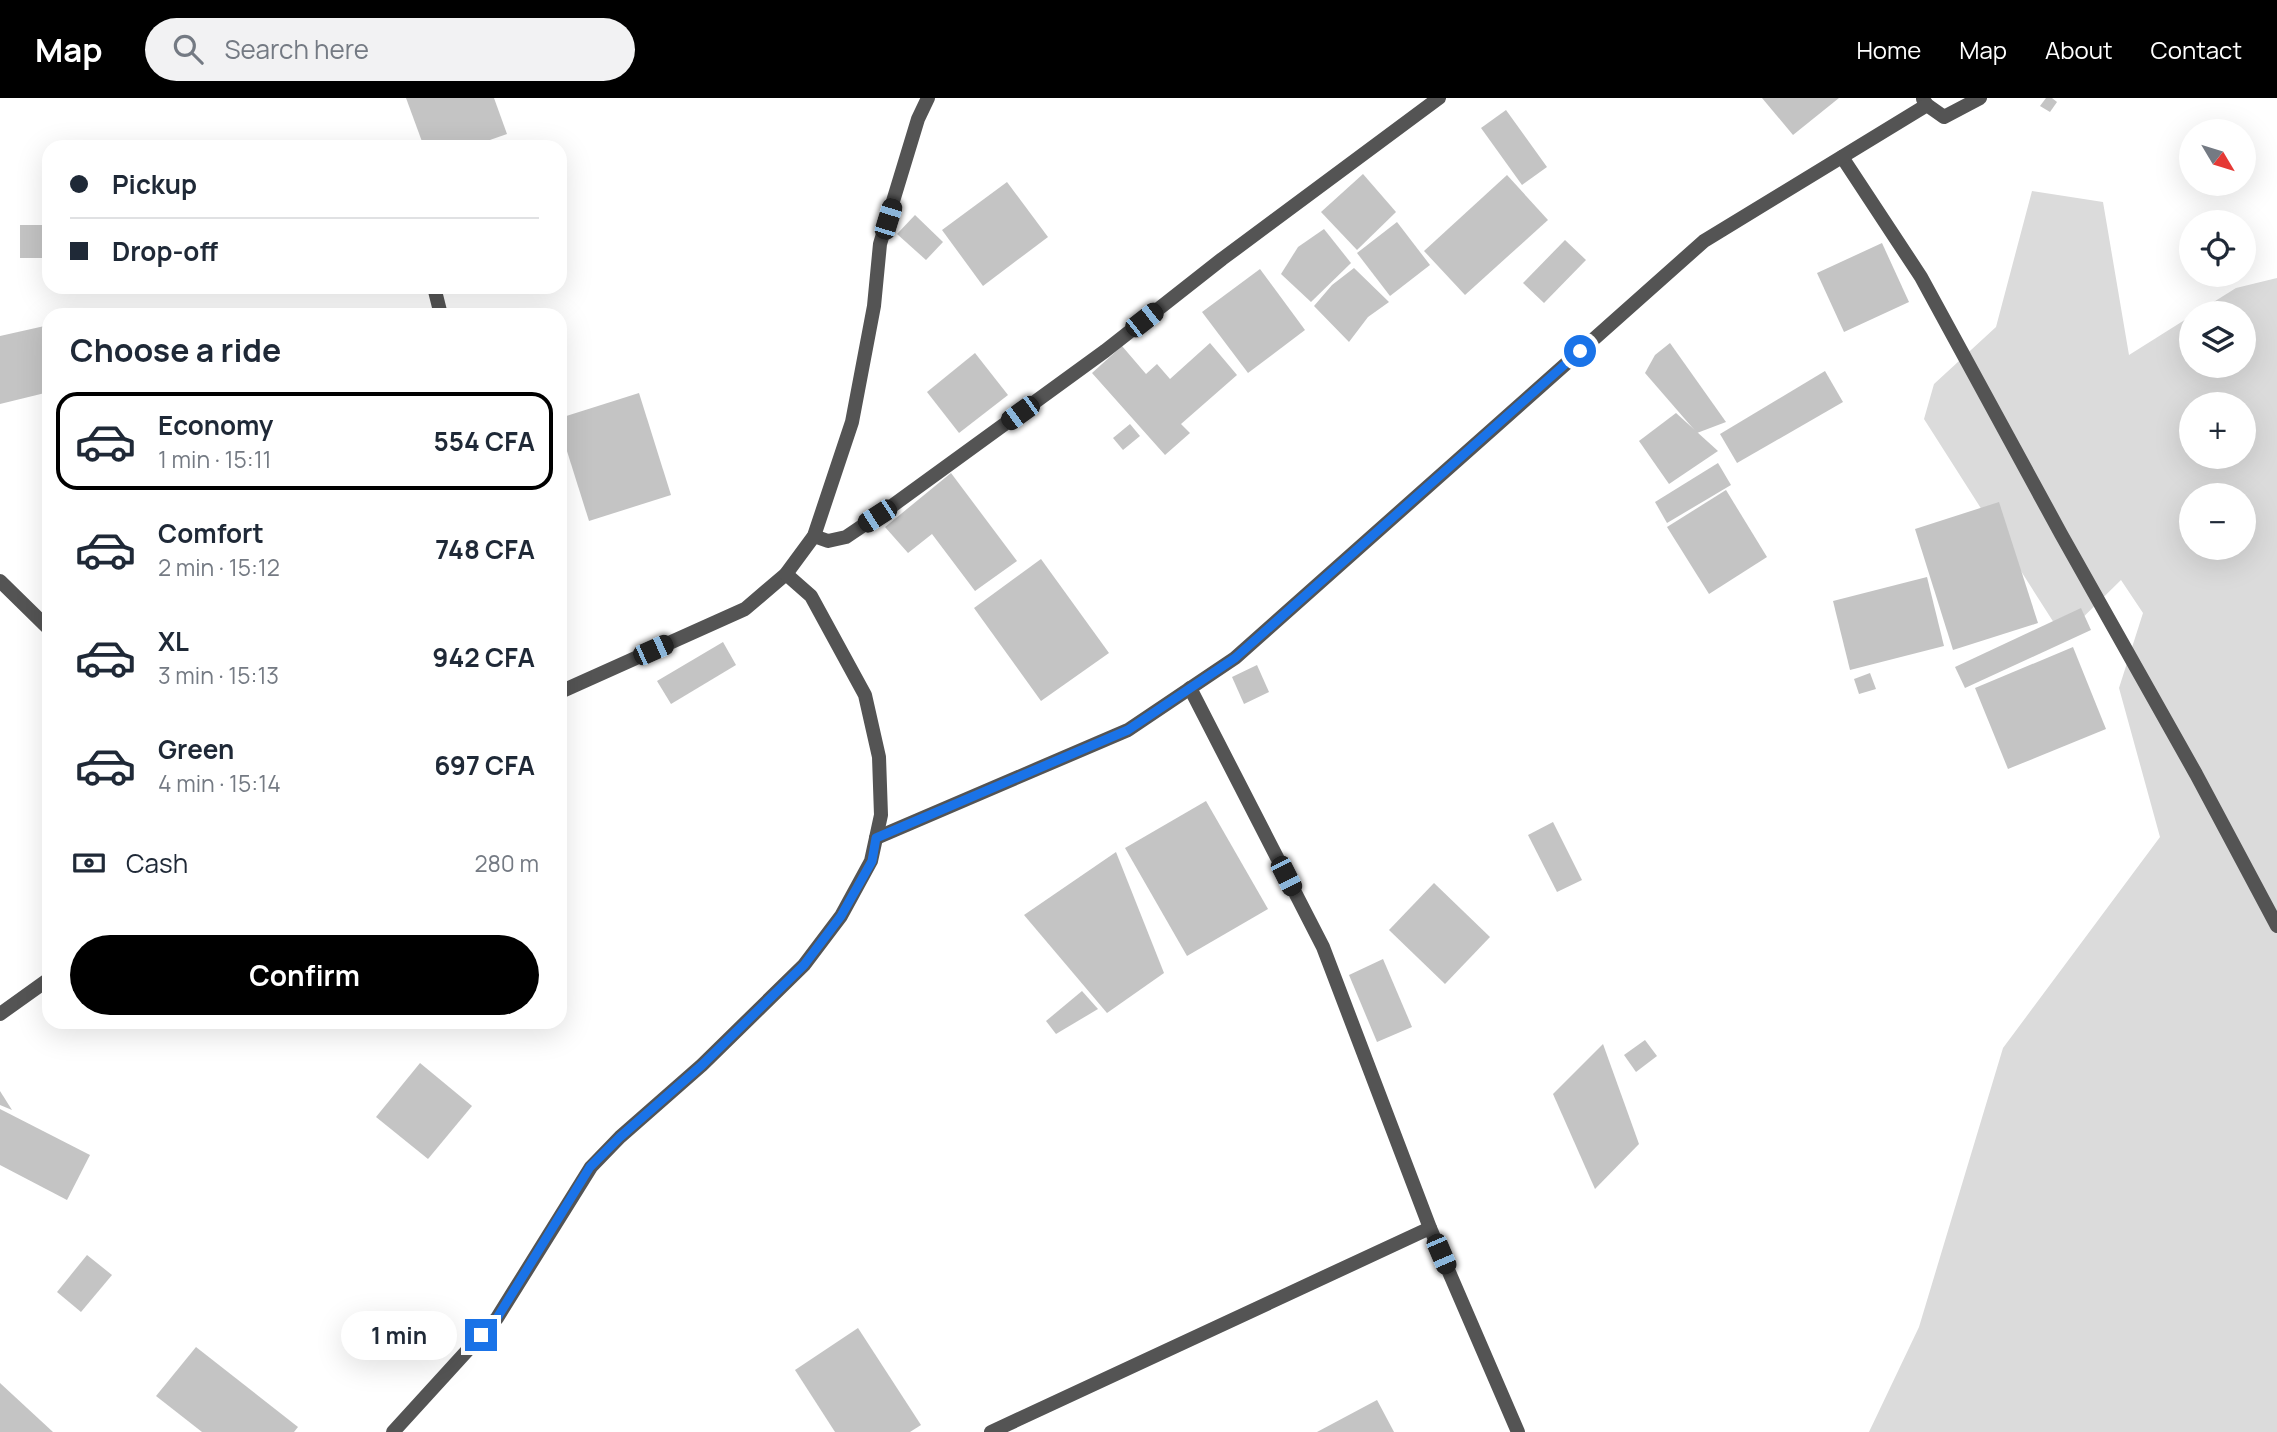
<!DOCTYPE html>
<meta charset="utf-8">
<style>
body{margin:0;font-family:Manrope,sans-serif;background:#f2f2f3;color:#1f2937;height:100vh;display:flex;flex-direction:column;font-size:26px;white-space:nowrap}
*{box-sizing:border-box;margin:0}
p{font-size:23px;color:#747a83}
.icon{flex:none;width:38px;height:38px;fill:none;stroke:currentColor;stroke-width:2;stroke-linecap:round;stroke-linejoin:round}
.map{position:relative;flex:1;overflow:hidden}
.side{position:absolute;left:42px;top:210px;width:525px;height:721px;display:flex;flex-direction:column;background:#fff;border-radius:21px;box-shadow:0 7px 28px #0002}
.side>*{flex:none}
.guide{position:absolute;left:42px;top:42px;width:525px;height:154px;border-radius:21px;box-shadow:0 7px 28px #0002;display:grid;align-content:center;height:154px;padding:0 28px;background:#fff}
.needle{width:46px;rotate:128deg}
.buttons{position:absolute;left:2179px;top:21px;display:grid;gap:14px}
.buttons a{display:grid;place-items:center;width:77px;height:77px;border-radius:50%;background:#fff;box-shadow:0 7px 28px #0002;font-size:35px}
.end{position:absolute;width:32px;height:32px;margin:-16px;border:9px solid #1a73e8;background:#fff;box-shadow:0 0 0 4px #fff}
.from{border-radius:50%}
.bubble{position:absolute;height:49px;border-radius:24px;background:#fff;box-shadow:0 7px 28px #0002;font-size:23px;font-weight:700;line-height:49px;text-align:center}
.car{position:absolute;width:21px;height:42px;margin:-21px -10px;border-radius:9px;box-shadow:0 0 5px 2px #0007;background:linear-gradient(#222 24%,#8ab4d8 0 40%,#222 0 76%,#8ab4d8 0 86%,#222 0)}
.guide b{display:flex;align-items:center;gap:24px;height:66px;font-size:26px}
.guide b+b{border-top:2px solid #e0e1e3}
.guide i{width:18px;height:18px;background:#1f2937}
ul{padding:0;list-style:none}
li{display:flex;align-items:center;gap:21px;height:98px;margin:0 14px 10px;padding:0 14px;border:4px solid transparent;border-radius:21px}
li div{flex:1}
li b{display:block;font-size:26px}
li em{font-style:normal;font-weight:700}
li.active{border-color:#000}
li>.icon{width:63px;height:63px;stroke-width:1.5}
h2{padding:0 28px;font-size:32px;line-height:84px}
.pay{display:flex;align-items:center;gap:18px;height:77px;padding:0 28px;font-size:26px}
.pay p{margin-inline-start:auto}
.primary-button{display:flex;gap:14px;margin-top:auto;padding:14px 28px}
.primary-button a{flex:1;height:80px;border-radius:42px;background:#000;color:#fff;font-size:28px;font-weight:700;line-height:80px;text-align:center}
header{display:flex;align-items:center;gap:42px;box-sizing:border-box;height:98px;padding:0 35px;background:#000;color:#fff}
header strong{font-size:33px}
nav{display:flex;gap:38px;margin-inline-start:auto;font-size:24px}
.search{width:490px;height:63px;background:#f2f2f3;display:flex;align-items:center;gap:18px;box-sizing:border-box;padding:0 24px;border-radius:38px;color:#747a83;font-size:26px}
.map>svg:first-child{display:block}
.green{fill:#dbdbdb;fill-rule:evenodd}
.building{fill:#c4c4c4}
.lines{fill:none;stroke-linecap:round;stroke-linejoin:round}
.minor{stroke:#545454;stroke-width:14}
.route{stroke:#1a73e8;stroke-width:9}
</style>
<header>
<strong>Map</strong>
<div class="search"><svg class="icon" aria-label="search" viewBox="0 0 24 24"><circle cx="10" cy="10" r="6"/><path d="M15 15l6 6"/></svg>Search here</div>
<nav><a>Home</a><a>Map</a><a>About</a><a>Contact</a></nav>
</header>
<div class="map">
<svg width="2277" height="1334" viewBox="0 0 2277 1334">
<rect width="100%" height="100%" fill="#fff"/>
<path class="green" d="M2032,93L2103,104L2129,257L2191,218V268H2244V215H2196L2236,190L2277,180V1334H1869L1919,1229L2003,950L2160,739L2119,590L2143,515L2121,482L2063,539L1924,321L1934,286L1996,229ZM2191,306H2244V359H2191ZM2191,397H2244V450H2191Z"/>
<g class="building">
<polygon points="406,0 494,0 507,36 470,49 424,49"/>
<polygon points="1762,0 1839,0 1793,37"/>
<polygon points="2046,0 2052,0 2057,4 2050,14 2040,8"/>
<polygon points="1506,12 1547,69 1522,87 1481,30"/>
<polygon points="1363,76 1396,114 1357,152 1321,114"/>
<polygon points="1507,77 1548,122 1465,197 1424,153"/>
<polygon points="1007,84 1048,139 983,188 942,132"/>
<polygon points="915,117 943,144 926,162 897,136"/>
<polygon points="1397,124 1430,167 1390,198 1357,155"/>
<rect x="20" y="127" width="29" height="33"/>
<polygon points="1324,131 1351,165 1311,204 1281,176 1298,149"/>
<polygon points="1565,142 1586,162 1544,205 1523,185"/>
<polygon points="1882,145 1909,204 1844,234 1817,175"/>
<polygon points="1354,170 1389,204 1368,219 1349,244 1314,208 1332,187"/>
<polygon points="1260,171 1305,232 1248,275 1202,214"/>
<polygon points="49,227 49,294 0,306 0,238"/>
<polygon points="1210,245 1237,277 1181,326 1190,335 1165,357 1092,275 1122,248 1146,276 1157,266 1170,281"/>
<polygon points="1670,245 1726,324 1697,335 1645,275 1655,257"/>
<polygon points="975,255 1008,297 959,335 927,294"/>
<polygon points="1825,273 1843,304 1737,365 1720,336"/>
<polygon points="639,295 671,397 589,423 560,331 560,320"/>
<polygon points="1676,315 1718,353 1669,386 1639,343"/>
<polygon points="1130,326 1140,338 1123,352 1113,340"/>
<polygon points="1718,365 1731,387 1667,425 1655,404"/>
<polygon points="951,375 1017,463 975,493 932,436 908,455 885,429"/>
<polygon points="1726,392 1767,459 1709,496 1667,429"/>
<polygon points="1999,404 2038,525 1953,552 1915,431"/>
<polygon points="1041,461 1109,555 1041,603 974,510"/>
<polygon points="1927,479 1944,548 1850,572 1833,503"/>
<polygon points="2081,510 2091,532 1965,590 1955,569"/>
<polygon points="723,544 736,567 671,606 657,583"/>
<polygon points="2073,549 2106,631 2008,671 1975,590"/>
<polygon points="1257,567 1269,594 1244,606 1232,579"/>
<polygon points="1870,575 1876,591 1859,596 1854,581"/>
<polygon points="1206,703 1268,811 1187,858 1125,750"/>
<polygon points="1553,724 1582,782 1557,794 1528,737"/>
<polygon points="1116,754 1164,875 1107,915 1024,817"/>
<polygon points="1434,785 1490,839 1445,886 1389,832"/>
<polygon points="1383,861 1412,929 1377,944 1349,877"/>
<polygon points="1082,893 1098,911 1056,936 1046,923"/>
<polygon points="1645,942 1657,958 1636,974 1624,957"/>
<polygon points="1603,946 1639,1046 1595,1091 1553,996"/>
<polygon points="420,965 472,1008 428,1061 376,1019"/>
<polygon points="0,993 12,1012 0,1007"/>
<polygon points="0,1011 90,1057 67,1102 0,1067"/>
<polygon points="87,1157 112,1177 81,1214 57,1194"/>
<polygon points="858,1230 921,1327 910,1334 835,1334 795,1272"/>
<polygon points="196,1249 298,1329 294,1334 202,1334 156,1298"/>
<polygon points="0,1285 53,1334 0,1334"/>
<polygon points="1377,1302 1394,1334 1317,1334"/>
</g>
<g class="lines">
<g class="minor">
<polyline points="1923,1 1927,7 1944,19 1980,0"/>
<polyline points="1842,59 1921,179 2061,436 2196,676 2277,828"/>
<polyline points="434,189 441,217"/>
<polyline points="814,438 828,443 846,439 892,408 1105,253 1222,161 1439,0"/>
<polyline points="0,483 49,531"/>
<polyline points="1190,590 1323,849 1430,1130 1518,1334"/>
<polyline points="560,594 745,511 786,476 814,438 852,324 874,208 880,146 918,21 928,0"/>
<polyline points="876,740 1128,632 1235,560 1704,143 1927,7"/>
<polyline points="0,916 49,881"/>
<polyline points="393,1334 497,1220 591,1069 620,1039 702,967 804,867 841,818 871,763 881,717 879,659 865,597 811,498 786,476"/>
<polyline points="991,1334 1430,1130"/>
</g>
</g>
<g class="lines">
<polyline class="route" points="481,1237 497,1220 590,1069 620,1039 702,967 804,867 841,818 872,763 876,740 1128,632 1235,560 1580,253"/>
</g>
</svg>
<div class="buttons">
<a><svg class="needle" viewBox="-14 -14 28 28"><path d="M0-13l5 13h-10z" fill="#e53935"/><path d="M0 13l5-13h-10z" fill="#747a83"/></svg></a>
<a><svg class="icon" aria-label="locate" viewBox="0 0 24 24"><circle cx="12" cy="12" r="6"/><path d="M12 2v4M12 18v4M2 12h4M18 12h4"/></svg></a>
<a><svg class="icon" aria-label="layers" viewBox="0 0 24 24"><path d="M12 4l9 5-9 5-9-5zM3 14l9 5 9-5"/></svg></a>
<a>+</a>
<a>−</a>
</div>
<i class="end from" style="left:1580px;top:253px"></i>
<i class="end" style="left:481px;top:1237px"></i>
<div class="bubble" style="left:341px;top:1213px;width:116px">1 min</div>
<i class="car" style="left:888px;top:121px;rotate:17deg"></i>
<i class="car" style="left:1144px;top:222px;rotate:52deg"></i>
<i class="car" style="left:1020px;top:315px;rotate:234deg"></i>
<i class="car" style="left:877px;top:418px;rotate:237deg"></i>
<i class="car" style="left:653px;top:552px;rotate:66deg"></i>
<i class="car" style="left:1286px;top:778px;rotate:153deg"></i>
<i class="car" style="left:1441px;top:1156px;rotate:157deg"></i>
<div class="guide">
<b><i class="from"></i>Pickup</b>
<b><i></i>Drop-off</b>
</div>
<section class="side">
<h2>Choose a ride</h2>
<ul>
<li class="active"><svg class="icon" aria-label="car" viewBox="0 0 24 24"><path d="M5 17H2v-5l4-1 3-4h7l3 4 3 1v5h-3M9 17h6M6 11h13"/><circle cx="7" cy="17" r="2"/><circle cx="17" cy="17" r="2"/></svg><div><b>Economy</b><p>1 min · 15:11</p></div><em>554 CFA</em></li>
<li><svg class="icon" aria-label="car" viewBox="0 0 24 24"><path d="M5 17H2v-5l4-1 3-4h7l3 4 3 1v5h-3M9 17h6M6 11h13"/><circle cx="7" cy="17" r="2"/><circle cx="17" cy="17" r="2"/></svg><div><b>Comfort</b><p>2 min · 15:12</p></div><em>748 CFA</em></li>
<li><svg class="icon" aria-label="car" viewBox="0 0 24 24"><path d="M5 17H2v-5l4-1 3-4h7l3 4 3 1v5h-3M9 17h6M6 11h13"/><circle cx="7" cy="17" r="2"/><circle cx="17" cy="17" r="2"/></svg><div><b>XL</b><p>3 min · 15:13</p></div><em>942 CFA</em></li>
<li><svg class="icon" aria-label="car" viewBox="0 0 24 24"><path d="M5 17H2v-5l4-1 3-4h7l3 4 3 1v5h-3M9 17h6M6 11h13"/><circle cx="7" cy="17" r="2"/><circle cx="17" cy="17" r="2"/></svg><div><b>Green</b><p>4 min · 15:14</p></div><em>697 CFA</em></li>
</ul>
<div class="pay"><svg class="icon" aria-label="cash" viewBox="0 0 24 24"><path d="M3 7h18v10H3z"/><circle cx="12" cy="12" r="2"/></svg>Cash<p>280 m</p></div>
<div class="primary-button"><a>Confirm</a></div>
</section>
</div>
